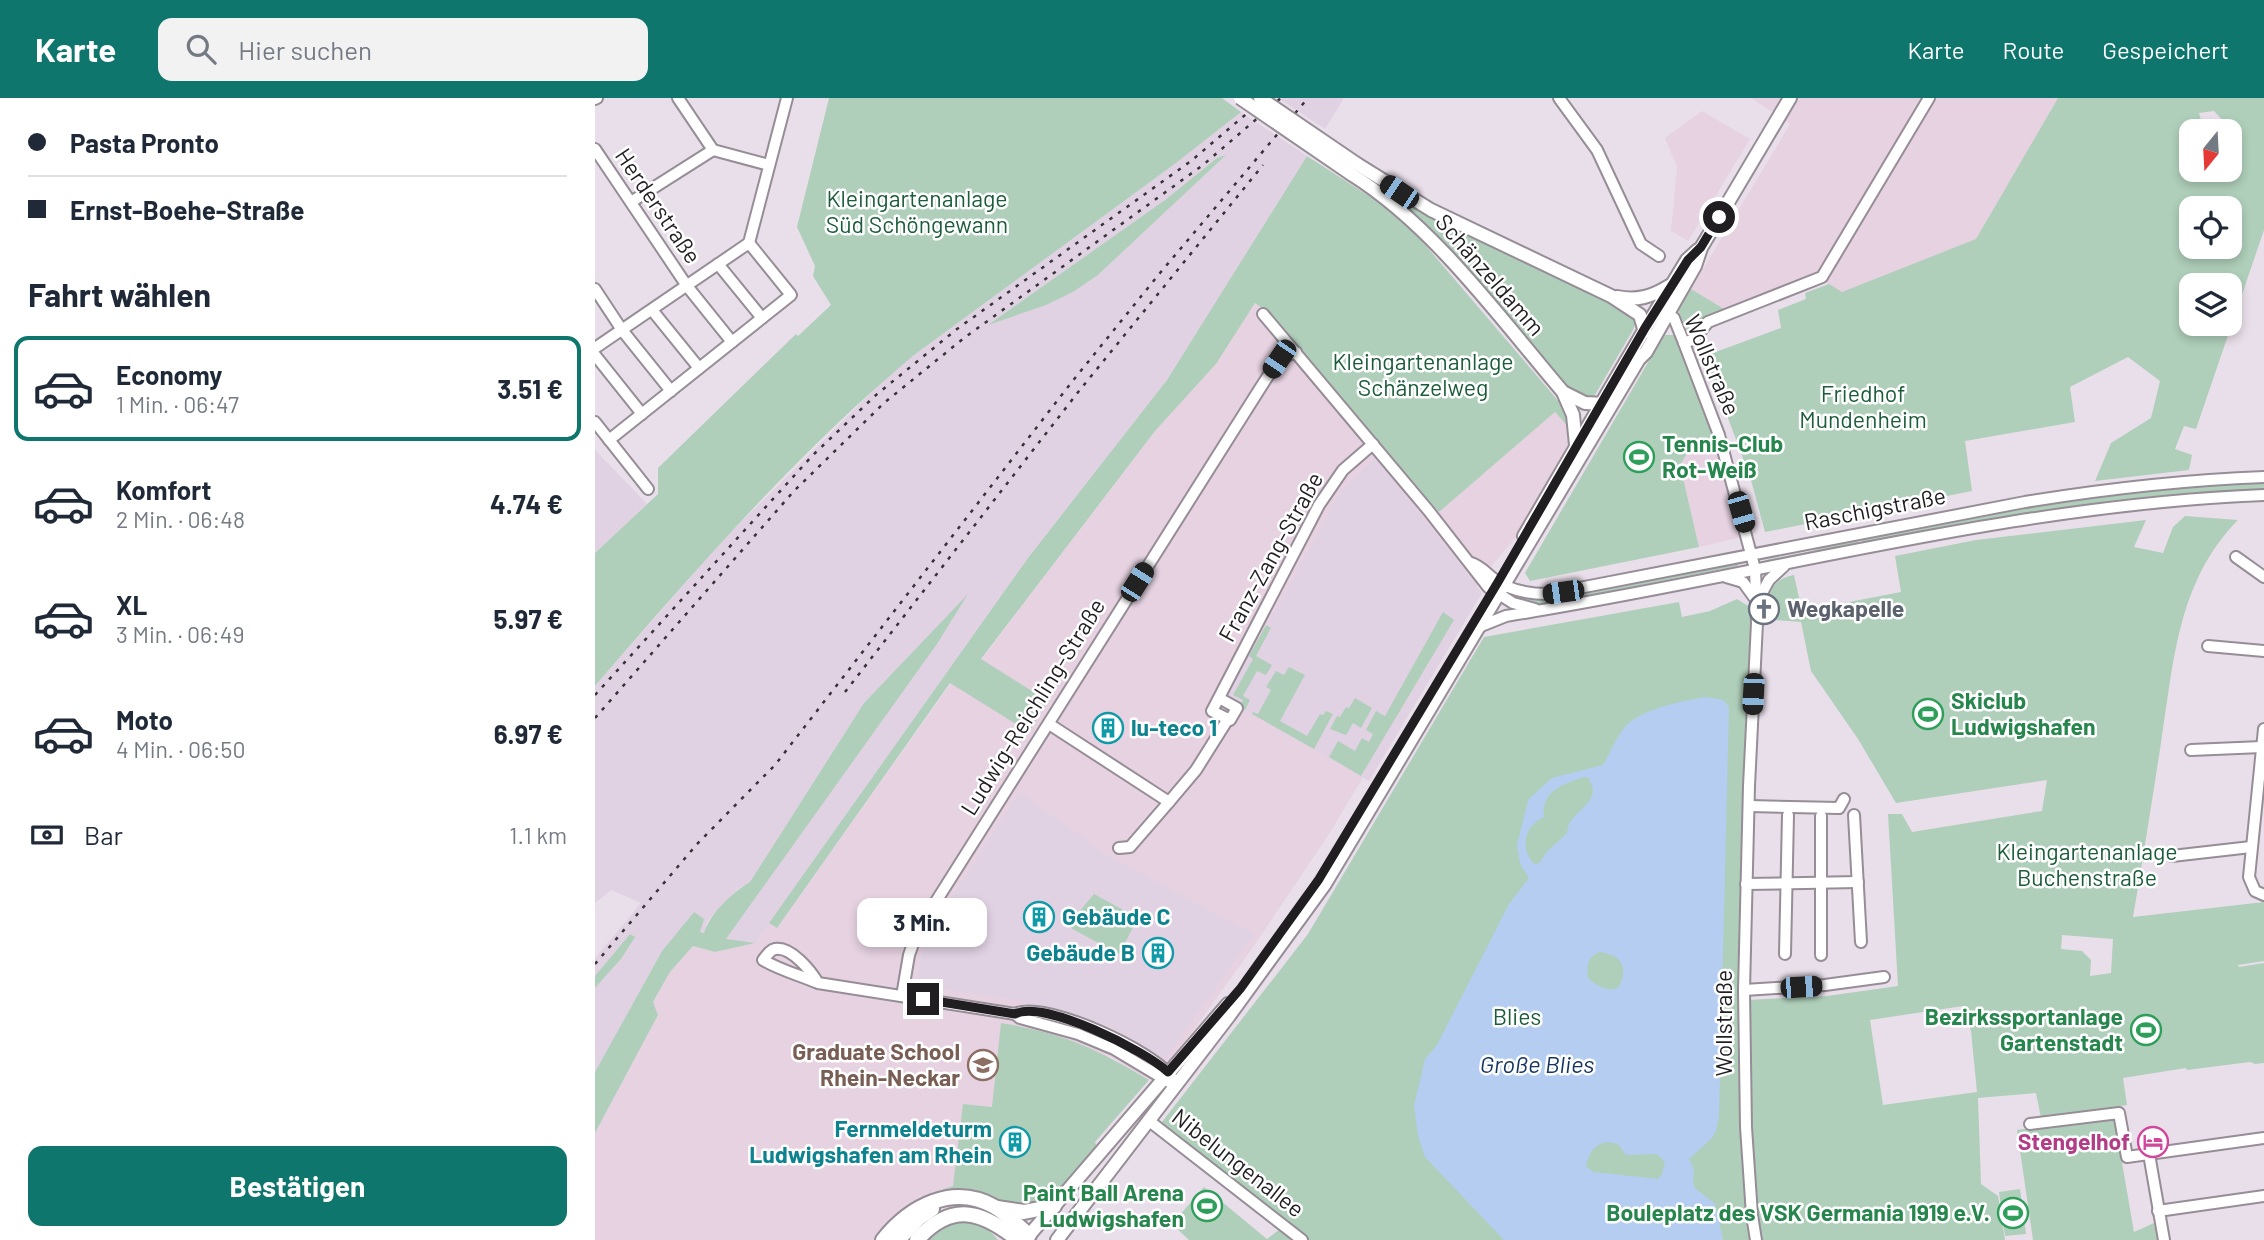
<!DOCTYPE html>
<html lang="de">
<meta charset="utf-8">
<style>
body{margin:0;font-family:Barlow,sans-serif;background:#f2f2f3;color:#1f2937;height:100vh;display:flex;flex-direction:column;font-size:26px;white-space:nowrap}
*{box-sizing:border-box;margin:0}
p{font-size:23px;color:#747a83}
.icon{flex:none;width:38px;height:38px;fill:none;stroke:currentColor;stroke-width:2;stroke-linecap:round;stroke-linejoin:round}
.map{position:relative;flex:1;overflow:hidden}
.side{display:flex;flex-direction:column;background:#fff;width:595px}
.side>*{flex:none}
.top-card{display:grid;align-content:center;height:154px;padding:0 28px;background:#fff}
.needle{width:46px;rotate:198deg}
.tools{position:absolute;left:1584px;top:21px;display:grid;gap:14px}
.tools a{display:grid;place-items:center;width:63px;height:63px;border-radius:14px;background:#fff;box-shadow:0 4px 10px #0003;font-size:35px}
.end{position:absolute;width:32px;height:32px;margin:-16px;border:9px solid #211e22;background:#fff;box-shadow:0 0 0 4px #fff}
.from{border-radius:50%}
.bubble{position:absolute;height:49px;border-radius:14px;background:#fff;box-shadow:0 4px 10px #0003;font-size:23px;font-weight:700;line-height:49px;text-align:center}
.car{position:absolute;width:21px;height:42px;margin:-21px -10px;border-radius:9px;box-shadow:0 0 5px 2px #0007;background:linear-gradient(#222 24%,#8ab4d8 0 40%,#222 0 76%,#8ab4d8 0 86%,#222 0)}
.top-card b{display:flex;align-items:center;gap:24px;height:66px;font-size:26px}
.top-card b+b{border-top:2px solid #e0e1e3}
.top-card i{width:18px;height:18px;background:#1f2937}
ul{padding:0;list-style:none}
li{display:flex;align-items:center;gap:21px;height:105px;margin:0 14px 10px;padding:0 14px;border:4px solid transparent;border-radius:14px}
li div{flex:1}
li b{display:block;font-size:26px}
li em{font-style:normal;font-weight:700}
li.on{border-color:#0f766e}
li>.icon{width:63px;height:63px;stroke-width:1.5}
h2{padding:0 28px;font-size:32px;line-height:84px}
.pay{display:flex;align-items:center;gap:18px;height:77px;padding:0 28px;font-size:26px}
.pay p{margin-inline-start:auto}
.cta{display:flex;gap:14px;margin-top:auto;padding:14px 28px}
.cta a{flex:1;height:80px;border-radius:14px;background:#0f766e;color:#fff;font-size:28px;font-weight:700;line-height:80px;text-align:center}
header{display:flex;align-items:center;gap:42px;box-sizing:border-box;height:98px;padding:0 35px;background:#0f766e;color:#fff}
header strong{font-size:33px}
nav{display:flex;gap:38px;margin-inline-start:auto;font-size:24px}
.search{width:490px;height:63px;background:#f2f2f3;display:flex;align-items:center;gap:18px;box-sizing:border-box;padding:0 24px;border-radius:14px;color:#747a83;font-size:26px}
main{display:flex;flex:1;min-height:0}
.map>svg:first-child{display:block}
.commercial{fill:#e6d2e1}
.built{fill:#e1d2e3;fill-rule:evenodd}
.green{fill:#afcfba;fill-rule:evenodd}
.water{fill:#b5cdf1;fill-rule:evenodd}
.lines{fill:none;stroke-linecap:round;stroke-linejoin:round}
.minor-casing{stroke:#968d97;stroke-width:14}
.major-casing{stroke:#968d97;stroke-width:16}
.highway-casing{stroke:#968d97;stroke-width:18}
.minor{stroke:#fff;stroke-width:10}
.major{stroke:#fff;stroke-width:12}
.highway{stroke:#fff;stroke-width:14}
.rail{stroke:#373338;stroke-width:2.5;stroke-dasharray:3.5 7;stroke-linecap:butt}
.major-bridge-casing{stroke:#968d97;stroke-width:16;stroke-linecap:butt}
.major-bridge{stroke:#fff;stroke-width:12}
.route{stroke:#211e22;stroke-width:9}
.labels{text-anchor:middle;stroke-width:5;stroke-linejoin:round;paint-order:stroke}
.park-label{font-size:23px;fill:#1b5c3a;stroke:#fff}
.street-label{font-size:23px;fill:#211e22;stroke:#fff}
.leisure-label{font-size:23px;font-weight:bold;fill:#27864d;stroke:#fff;text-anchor:end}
.worship-label{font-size:23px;font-weight:bold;fill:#5b616d;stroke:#fff;text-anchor:start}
.culture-label{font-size:23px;font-weight:bold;fill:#0d838f;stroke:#fff;text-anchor:start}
.education-label{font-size:23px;font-weight:bold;fill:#785e54;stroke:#fff;text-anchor:end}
.hotel-label{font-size:23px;font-weight:bold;fill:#b23c85;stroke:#fff;text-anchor:end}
.water-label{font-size:24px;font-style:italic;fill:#183662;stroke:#fff}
</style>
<header>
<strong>Karte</strong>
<div class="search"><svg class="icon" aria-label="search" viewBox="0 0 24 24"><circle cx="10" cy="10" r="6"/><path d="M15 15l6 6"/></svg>Hier suchen</div>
<nav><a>Karte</a><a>Route</a><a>Gespeichert</a></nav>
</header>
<main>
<section class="side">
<div class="top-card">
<b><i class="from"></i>Pasta Pronto</b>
<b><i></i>Ernst-Boehe-Straße</b>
</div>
<h2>Fahrt wählen</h2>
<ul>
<li class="on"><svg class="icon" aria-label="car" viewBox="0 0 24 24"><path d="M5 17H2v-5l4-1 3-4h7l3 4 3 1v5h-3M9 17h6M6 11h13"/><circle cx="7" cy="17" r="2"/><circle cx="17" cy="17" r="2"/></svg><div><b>Economy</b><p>1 Min. · 06:47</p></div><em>3.51 €</em></li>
<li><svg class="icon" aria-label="car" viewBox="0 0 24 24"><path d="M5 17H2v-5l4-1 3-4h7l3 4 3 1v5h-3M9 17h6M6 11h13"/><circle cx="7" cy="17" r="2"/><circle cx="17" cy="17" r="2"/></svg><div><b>Komfort</b><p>2 Min. · 06:48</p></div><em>4.74 €</em></li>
<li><svg class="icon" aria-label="car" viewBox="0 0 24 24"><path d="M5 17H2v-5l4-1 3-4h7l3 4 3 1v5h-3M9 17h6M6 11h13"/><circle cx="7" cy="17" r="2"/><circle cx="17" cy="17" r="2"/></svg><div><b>XL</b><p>3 Min. · 06:49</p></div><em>5.97 €</em></li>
<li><svg class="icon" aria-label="car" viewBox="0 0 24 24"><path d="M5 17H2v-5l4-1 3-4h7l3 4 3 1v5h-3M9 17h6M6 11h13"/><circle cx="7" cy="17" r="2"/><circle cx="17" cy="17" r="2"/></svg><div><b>Moto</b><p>4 Min. · 06:50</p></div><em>6.97 €</em></li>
</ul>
<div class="pay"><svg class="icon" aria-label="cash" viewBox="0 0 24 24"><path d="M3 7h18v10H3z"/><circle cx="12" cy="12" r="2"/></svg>Bar<p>1.1 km</p></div>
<div class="cta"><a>Bestätigen</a></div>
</section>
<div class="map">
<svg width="1669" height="1142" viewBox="0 0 1669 1142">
<rect width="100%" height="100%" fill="#e9dfea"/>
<g class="commercial">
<polygon points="1156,0 1463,0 1381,141 1247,195 1218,177 1129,211 1096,191 1195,26"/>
<polygon points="1107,13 1155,41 1093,143 1076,133 1082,69 1070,40"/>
<polygon points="660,205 668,211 844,414 960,314 980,336 981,347 944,413 889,476 736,733 661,845 572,969 554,982 514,958 358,1088 303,1115 281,1142 0,1142 0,1035 63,917 58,905 75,874 98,848 120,854 160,845 174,825 182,830 356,585 434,633 453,603 386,562 560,333 621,266"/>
<polygon points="1120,341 1147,439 1104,449 1085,367 1095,350"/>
</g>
<g class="built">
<polygon points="683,0 749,0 730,31"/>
<path d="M646,14L712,58L573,281L433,460L160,845L130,842L342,546L370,500L269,605L155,784L142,792L113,822L109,835L105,834L99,814L67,853L0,974V890L26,861L35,836L0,878V860L46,805L16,792L0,805V588L128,442L287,284L319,257L581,65ZM630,58L503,177L478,194L451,207L396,225L570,102L622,60Z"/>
<polygon points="0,352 52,406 0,455"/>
<polygon points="781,359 887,495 774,683 628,600 700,478 747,391"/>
<polygon points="424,694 515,759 659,836 570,961 525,933 473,914 420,902 321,887 325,863 335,834"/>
</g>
<g class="green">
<path d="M234,0H627L646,14L581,65L319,257C202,355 100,472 0,588V455L63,396V370L201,236L203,238L236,207L218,178L220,168L202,129Z"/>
<path d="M1463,0H1669V132L1601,331L1589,328L1580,351L1597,357L1594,372L1500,383L1516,345L1556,320L1565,283L1533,259L1475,289L1480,324L1370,343L1377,393L1170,434L1156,382L1110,258L1186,230L1183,212L1211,201L1210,195L1234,186L1247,194L1381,141ZM1619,13C1637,33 1644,37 1639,65L1635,66L1634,72H1596V33H1609L1604,15ZM1596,110H1634V149H1596ZM1634,187V226H1596V187Z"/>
<polygon points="631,57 503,177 478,194 451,207 393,227 570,102 622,60"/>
<polygon points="712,58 782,103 820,135 971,312 977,333 960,314 844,414 668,211 660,205 621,266 560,333 386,561 453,603 434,634 355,585 182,830 174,825 433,460 572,282"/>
<polygon points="795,94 846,121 1030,212 1041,224 1038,232 997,302 973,294 815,114 793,95"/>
<polygon points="1096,191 1129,211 1111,218 1093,234 1083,212"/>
<polygon points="1069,237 1080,237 1120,341 1095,350 1085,367 1104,449 935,483 930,475"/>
<polygon points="1669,379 1669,397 1601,400 1268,452 1265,435 1430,404"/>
<path d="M1590,418L1643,422C1582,484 1579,564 1566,645C1557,703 1548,761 1538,819L1669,804V863L1643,867L1644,869L1669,865V965L1660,966L1655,964L1592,972L1591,970L1528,980L1532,1007L1446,1020L1441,995L1383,1000L1386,1086L1403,1098L1410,1142H1165L1154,1028L1152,902L1232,898L1303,888L1293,716H1307L1317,734L1447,713L1452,682L1301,705L1263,641L1216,573L1206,524L1166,521C1166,499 1177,481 1199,477L1207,513L1306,494L1300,458L1381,442L1551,422L1539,449L1568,455L1578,429ZM1467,837L1518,841L1516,875L1495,878L1496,862L1487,853L1466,851ZM1368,908L1376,933L1382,994L1288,1007L1275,922Z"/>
<polygon points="1264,439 1263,448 1171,464 1170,462 1217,453 1241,444"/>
<polygon points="1143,463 1143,468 954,505 940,506 920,502 923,497 942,501 986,496"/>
<path d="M373,496L342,546L131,841L160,845L120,854L98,848L75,874L58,904L63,917L0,1035V974L67,853L99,814L109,821L105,834L109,835C116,814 136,796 155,784L269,605Z"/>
<polygon points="1142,501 1158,511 1145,892 1145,1026 1156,1142 712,1142 567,1024 713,836 889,539 1084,504 1087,519 1115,513"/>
<polygon points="848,514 859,522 766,678 734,659 743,643 760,653 767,640 774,644 778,636 771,632 781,613 790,618"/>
<polygon points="671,527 676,530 661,558 677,567 671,577 662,573 648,598 655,602 650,612 645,608 648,602 638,597 658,561 654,558"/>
<polygon points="694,569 710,577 685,623 712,638 725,616 728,617 731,613 738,616 719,651 657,616 658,614 663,616 676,592 671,589 681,573 689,577"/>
<polygon points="760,600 777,610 766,630 758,625 751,637 735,631 742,618 745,619 751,609 754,610"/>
<polygon points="499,796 543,820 524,856 472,828"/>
<polygon points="35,836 40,839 26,861 0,890 0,878"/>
<path d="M406,925C467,935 501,950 554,982L500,1044L503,1051L452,1103L432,1109L374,1093L281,1142C309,1107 315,1102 358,1088L368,1006L397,1009Z"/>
<polygon points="1515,1020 1520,1024 1539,1134 1559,1125 1563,1142 1438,1142 1422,1032"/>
<polygon points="609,1089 672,1141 685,1131 696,1142 594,1142 577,1126"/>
<polygon points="1425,1091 1431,1136 1410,1138 1404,1094"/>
<path d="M368,1123C384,1126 393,1129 403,1142H326L354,1125Z"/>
</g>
<path class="water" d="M1111,599L1128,602L1134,609L1124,1018L1121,1033L1117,1040L1094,1061L1099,1071L1098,1085L1100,1090L1120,1106L1128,1142H909L830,1059L823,1038L819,1008L830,961L842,947L914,806L934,780L925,766L922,747L933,702L957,680L1008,667C1015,655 1021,640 1030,629C1045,611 1088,603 1111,599ZM989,679C997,681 992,678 996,685C1005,702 980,714 974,726C972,730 973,734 971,736C961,747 951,751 945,765L940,766C928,756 927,736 940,725C942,722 946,721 949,719C946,692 969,686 989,679ZM1005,854C1028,858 1033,869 1024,889C1014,895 1001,888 993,880C991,869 993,857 1005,854ZM1012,1044L1023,1046L1031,1057L1062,1056L1070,1064L1067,1076L1063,1081L998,1074L991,1068C995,1054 997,1048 1012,1044Z"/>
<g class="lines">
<g class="minor-casing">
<g id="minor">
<polyline points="83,0 118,52 174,67"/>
<polyline points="964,0 1002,52 1046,146 1064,158"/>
<polyline points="0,1 2,0"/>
<polyline points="0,51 92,188 137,244"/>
<polyline points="36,104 118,52"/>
<polyline points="154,145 192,0"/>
<polyline points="123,166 167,220"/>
<polyline points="0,191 27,232 76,293"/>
<polyline points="57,212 104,270"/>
<polyline points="1072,215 1079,220 1089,245 1124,337 1160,471 1162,525 1154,688 1149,892 1151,1029 1157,1117 1161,1142"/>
<polyline points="668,216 833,412 893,489 918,505 940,511"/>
<polyline points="1089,245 1099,241 1113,224 1227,179 1334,0"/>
<polyline points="0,250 154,145"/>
<polyline points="0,257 47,316"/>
<polyline points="0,324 53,391"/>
<polyline points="14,342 196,197 154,145"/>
<polyline points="1641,459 1669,479"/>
<path d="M876,465C886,468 891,475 899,481C915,493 934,496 953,496L1430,404C1510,391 1589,382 1669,379"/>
<polyline points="1131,479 1148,484 1161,502"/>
<polyline points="1163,502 1174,482 1189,468"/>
<path d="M886,528L911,518C1164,478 1413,407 1669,397"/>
<polyline points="1613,548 1669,553"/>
<polyline points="624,600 642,610 635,622 617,613 724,407 748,372 778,346"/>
<polyline points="454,626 574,704 535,749 524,750"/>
<polyline points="1669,631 1654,779 1660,793 1669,797"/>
<polyline points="1596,652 1667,649"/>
<polyline points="574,704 601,672 633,621"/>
<polyline points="1154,708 1244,710 1249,701"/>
<polyline points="1259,717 1266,844"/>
<polyline points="1577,758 1656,749"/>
<polyline points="1151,786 1263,784"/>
<polyline points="1190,856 1193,717"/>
<polyline points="1226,857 1226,718"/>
<path d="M223,885C216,873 196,848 180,851C175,852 172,857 168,862C185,872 204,877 223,885L420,916L425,920L483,936L519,951L574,984"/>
<polyline points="1149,892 1230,887 1289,879"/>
<polyline points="307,898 314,857 323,832 664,292 684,261 701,254"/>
<path d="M420,916C448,901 561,954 577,980"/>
<polyline points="553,1022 707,1142"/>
<polyline points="1435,1026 1524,1015 1532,1059 1669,1040"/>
<polyline points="1554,1056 1569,1142"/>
<polyline points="1563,1113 1669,1098"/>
</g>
</g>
<g class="major-casing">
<g id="major">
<polyline points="762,66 836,112 1016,198 1045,217 1050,234"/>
<path d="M756,76C839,128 904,219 968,294L978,317L981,347"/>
<path d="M1022,199C1042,203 1056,199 1074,188"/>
<polyline points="968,294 990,305 1010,306"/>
<polyline points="929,438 1050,231 1092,162 1103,152"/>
<polyline points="430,1142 633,906"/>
<polyline points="462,1142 634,918 730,786 1044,261 1051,254 1100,168 1106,150 1195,0"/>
</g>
</g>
<g class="highway-casing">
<g id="highway">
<polyline points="402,1110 429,1114 459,1108"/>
<path d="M288,1142C315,1108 358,1085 400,1109C412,1116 423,1128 434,1137"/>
<polyline points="303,1142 324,1120 337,1111"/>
<path d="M322,1142C357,1103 387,1113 423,1142"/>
</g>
</g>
<use href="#minor" class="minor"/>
<use href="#major" class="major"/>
<use href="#highway" class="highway"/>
<g class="rail">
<polyline points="250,594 484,293 668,67"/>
<polyline points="0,597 217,358 281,297 362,231 596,63 670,0"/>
<polyline points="0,620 199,393 289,305 369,240 608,67 686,0"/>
<polyline points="0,866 103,745 180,667 476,285 565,175 713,0"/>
</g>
<g class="major-bridge-casing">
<g id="major-bridge">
<polyline points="645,0 756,76"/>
<polyline points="665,0 762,66"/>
</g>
</g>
<use href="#major-bridge" class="major-bridge"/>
</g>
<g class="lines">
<path class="route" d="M328,901L420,916C449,901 550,953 573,974L645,891L724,781L903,484L1050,230L1093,162L1106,149L1124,119"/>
</g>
<defs>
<g id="stadium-ring" transform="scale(1.575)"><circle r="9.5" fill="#fff" stroke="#2e9e5b" stroke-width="1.5"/><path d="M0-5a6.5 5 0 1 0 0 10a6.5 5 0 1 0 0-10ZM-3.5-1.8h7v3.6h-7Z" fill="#2e9e5b"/></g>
<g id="church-ring" transform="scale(1.575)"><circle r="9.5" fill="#fff" stroke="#6b7280" stroke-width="1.5"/><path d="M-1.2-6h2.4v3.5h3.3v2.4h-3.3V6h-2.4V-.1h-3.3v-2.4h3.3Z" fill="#6b7280"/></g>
<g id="building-ring" transform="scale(1.575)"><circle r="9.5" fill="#fff" stroke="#0f9aa8" stroke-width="1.5"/><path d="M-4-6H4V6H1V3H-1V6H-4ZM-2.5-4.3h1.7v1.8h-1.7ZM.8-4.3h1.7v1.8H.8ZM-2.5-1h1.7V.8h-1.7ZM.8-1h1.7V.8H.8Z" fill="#0f9aa8"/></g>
<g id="university-ring" transform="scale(1.575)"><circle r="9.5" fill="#fff" stroke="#8d6e63" stroke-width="1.5"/><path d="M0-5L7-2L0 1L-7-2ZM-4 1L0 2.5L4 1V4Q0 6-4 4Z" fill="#8d6e63"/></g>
<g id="hotel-ring" transform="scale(1.575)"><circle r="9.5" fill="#fff" stroke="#d1479c" stroke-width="1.5"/><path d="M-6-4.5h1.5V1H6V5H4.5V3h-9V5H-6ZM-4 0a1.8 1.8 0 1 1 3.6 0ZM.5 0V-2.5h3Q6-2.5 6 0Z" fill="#d1479c"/></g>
</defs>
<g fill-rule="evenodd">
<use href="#stadium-ring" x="1044" y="359"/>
<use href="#church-ring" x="1169" y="511"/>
<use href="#stadium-ring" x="1333" y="616"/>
<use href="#building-ring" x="513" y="630"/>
<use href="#building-ring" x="444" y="819"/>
<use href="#building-ring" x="563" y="855"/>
<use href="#stadium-ring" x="1551" y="932"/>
<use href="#university-ring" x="388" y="967"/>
<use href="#building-ring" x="420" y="1044"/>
<use href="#hotel-ring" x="1558" y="1044"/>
<use href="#stadium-ring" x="612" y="1108"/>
<use href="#stadium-ring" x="1418" y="1115"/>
</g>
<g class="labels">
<g class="park-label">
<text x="322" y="109">Kleingartenanlage<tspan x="322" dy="26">Süd Schöngewann</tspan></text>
<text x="828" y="272">Kleingartenanlage<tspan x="828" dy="26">Schänzelweg</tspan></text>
<text x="1268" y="304">Friedhof<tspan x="1268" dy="26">Mundenheim</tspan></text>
<text x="1492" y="762">Kleingartenanlage<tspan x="1492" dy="26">Buchenstraße</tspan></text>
<text x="922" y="927">Blies</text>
</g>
<g class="street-label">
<text transform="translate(63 108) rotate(56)" y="8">Herderstraße</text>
<text transform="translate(895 177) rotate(49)" y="8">Schänzeldamm</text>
<text transform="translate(1117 267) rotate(67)" y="8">Wollstraße</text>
<text transform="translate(1280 411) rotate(-11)" y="8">Raschigstraße</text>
<text transform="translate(676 459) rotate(-61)" y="8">Franz-Zang-Straße</text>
<text transform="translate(438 609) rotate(-58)" y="8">Ludwig-Reichling-Straße</text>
<text transform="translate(1129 925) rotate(-90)" y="8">Wollstraße</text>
<text transform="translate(643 1065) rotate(38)" y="8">Nibelungenallee</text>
</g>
<g class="leisure-label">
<text x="1067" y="354" text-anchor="start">Tennis-Club<tspan x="1067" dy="26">Rot-Weiß</tspan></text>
<text x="1356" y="611" text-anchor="start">Skiclub<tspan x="1356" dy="26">Ludwigshafen</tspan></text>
<text x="1528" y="927">Bezirkssportanlage<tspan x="1528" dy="26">Gartenstadt</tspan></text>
<text x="589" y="1103">Paint Ball Arena<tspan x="589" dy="26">Ludwigshafen</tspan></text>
<text x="1395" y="1123">Bouleplatz des VSK Germania 1919 e.V.</text>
</g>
<g class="worship-label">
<text x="1192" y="519">Wegkapelle</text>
</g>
<g class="culture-label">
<text x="536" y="638">lu-teco 1</text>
<text x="467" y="827">Gebäude C</text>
<text x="540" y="863" text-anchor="end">Gebäude B</text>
<text x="397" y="1039" text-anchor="end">Fernmeldeturm<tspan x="397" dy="26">Ludwigshafen am Rhein</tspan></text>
</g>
<g class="education-label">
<text x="365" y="962">Graduate School<tspan x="365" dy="26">Rhein-Neckar</tspan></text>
</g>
<g class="hotel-label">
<text x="1535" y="1052">Stengelhof</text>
</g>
<g class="water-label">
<text x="942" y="975">Große Blies</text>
</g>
</g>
</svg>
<div class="tools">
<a><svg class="needle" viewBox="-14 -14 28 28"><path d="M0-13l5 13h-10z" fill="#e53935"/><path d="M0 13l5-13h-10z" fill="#747a83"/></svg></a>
<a><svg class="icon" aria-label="locate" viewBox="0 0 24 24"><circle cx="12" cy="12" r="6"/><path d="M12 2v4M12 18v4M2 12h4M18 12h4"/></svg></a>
<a><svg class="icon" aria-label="layers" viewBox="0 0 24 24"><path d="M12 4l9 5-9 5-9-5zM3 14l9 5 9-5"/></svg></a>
</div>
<i class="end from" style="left:1124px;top:119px"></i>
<i class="end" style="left:328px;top:901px"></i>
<div class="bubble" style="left:262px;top:800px;width:130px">3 Min.</div>
<i class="car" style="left:804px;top:94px;rotate:304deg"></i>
<i class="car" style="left:684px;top:261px;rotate:214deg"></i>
<i class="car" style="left:1146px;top:414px;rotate:164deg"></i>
<i class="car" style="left:542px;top:484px;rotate:32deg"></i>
<i class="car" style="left:968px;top:494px;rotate:262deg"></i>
<i class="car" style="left:1158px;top:596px;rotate:183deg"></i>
<i class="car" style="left:1206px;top:889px;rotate:86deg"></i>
</div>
</main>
